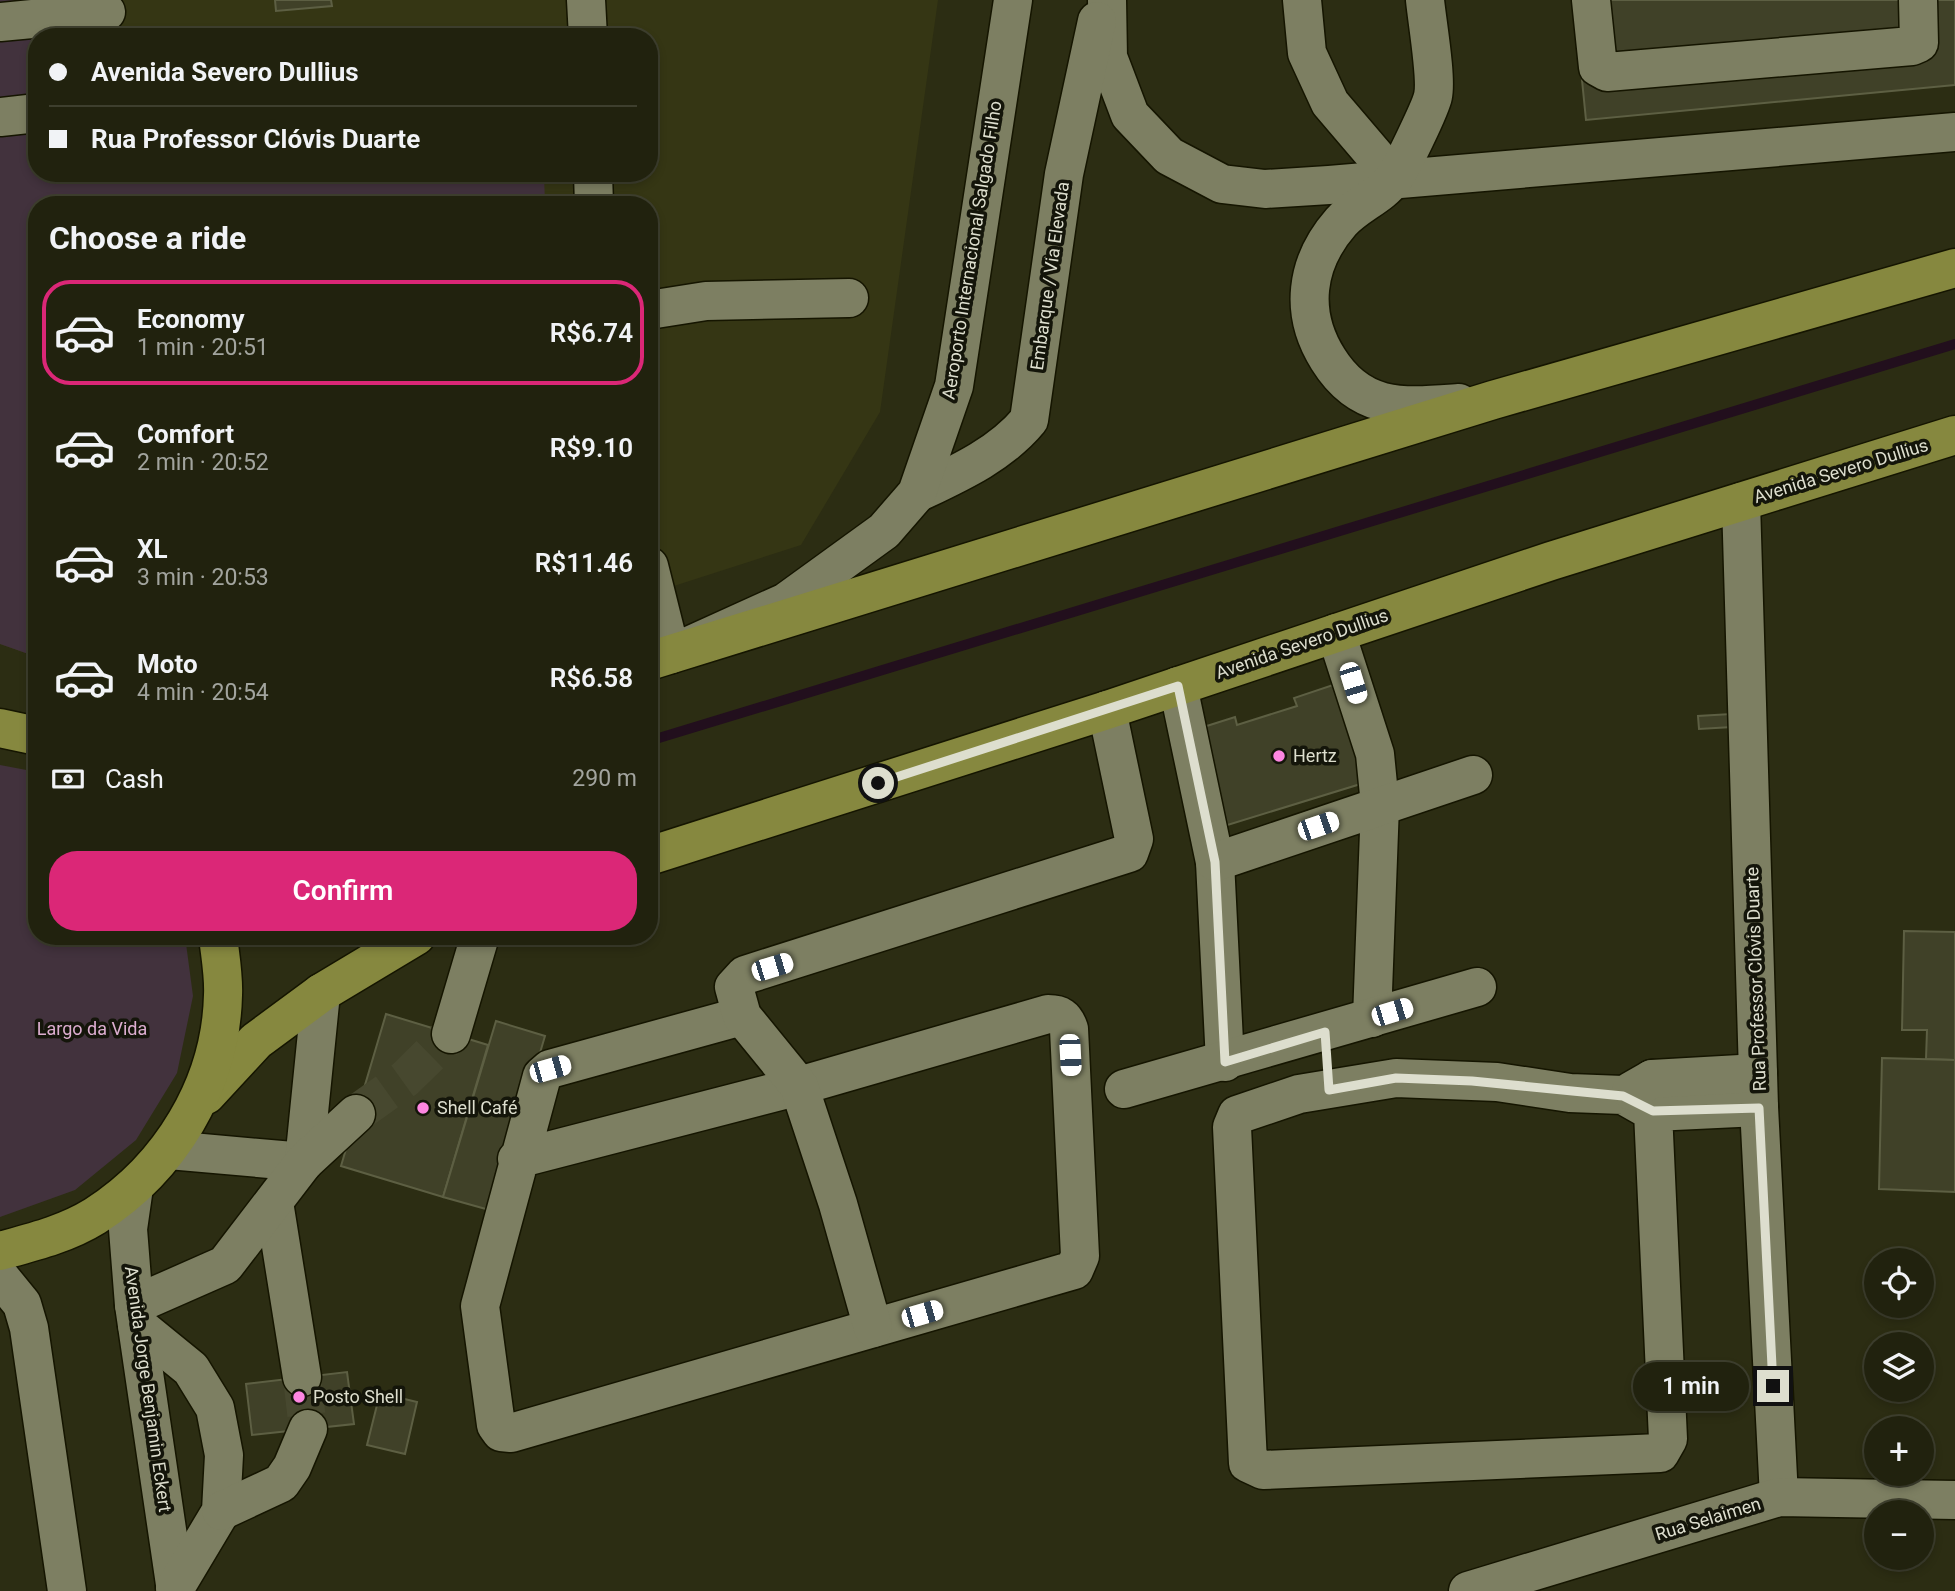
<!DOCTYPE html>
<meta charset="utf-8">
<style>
body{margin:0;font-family:Roboto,sans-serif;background:#292a17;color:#f1f3f6;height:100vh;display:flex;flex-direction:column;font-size:26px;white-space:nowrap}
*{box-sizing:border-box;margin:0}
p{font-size:23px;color:#a2a49e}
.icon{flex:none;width:38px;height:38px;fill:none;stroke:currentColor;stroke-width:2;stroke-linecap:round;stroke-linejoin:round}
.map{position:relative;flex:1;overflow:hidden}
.drawer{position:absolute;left:28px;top:196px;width:630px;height:749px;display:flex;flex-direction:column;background:#21220e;border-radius:28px;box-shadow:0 4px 10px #0003,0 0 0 2px #3e3f2e}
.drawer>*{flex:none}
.guide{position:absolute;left:28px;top:28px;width:630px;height:154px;border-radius:28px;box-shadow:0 4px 10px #0003,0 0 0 2px #3e3f2e;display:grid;align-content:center;height:154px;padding:0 21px;background:#21220e}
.fabs{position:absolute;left:1864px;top:1248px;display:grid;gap:14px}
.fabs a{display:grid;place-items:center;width:70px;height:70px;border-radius:50%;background:#21220e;box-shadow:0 4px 10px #0003,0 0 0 2px #3e3f2e;font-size:35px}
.end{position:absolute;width:32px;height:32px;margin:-16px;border:9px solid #dddece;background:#111;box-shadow:0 0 0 4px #111}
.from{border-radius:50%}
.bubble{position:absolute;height:49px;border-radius:24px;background:#21220e;box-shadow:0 4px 10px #0003,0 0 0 2px #3e3f2e;font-size:23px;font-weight:600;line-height:49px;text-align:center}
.car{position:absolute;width:21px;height:42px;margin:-21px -10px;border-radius:9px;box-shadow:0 0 5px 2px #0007;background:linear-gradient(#fff 24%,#345 0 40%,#fff 0 76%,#345 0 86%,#fff 0)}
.guide b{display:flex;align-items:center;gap:24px;height:66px;font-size:26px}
.guide b+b{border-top:2px solid #3e3f2e}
.guide i{width:18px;height:18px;background:#f1f3f6}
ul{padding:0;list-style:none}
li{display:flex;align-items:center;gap:21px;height:105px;margin:0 14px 10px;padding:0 7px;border:4px solid transparent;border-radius:28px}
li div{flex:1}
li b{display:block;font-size:26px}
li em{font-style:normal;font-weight:600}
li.active{border-color:#db2777}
li>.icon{width:63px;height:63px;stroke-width:1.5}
h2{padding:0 21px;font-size:32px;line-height:84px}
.pay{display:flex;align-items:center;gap:18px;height:77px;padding:0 21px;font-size:26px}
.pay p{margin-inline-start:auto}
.primary-button{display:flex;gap:14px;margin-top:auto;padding:14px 21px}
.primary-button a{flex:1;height:80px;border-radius:28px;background:#db2777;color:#fff;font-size:28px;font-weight:600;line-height:80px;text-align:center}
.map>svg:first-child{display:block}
.built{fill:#353614;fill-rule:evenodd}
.green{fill:#42323d}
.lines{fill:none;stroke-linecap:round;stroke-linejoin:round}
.stream{stroke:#220f1d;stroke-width:10}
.building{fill:#404128;stroke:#5d5f43;stroke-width:2}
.minor-tunnel{stroke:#47482f;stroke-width:38;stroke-dasharray:38 19;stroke-linecap:butt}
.minor-casing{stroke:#151500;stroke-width:41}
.major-casing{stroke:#151500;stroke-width:41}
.minor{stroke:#7d7f62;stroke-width:38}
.major{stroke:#86883f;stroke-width:38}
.route{stroke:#dddece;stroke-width:9}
.poi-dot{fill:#fe86e1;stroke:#14150a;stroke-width:2.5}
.labels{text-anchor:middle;stroke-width:7;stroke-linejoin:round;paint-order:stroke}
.street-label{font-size:18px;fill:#dddece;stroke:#14150a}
.poi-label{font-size:18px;fill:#dddece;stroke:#14150a;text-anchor:start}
.park-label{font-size:18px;fill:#dcadcf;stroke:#14150a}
</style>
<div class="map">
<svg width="1955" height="1591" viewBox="0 0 1955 1591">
<rect width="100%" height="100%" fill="#2c2d13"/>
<path class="built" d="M0,0H938L880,412L801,545L649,594V205H37V657L0,644ZM37,37H649V173H37Z"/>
<g class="green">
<polygon points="0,0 25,0 43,37 37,37 37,173 544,173 545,205 37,205 37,657 0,644"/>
<polygon points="0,765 37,772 37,936 185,936 193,996 177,1073 136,1140 75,1190 0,1217"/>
</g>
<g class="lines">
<polyline class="stream" points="649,741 1955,344"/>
</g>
<g class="building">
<polygon points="275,0 331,0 332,6 276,11"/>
<polygon points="1574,0 1955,0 1955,85 1586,120"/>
<polygon points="1336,684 1367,782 1221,827 1191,731 1235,717 1237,725 1297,706 1294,698"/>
<polygon points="1731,714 1732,727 1699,729 1698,716"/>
<polygon points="1904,931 1955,932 1955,1060 1926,1059 1927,1030 1902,1030"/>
<polygon points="386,1014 488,1045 443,1197 341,1166"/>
<polygon points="496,1021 545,1036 493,1211 443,1197"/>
<polygon points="1882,1058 1955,1060 1955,1192 1879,1189"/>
<polygon points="347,1372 354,1424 252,1435 246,1384"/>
<polygon points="380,1393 417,1402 405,1454 367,1445"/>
</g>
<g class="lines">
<g class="minor-tunnel">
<polyline points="356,1114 405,1079 451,1034"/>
<polyline points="302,1377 308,1429"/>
</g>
<g class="minor-casing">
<g id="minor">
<polyline points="586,0 588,37"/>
<polyline points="1107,0 1108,57 1130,115 1169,156 1222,184 1265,189 1329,185 1955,132"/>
<polyline points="1302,0 1307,53 1330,103 1394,178"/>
<path d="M1425,0C1427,21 1437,78 1433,96C1431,107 1401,169 1394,178C1381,196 1356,205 1341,222C1305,263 1299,313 1328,359C1361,412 1403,407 1459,403"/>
<polyline points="1591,0 1598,67 1607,72 1912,46 1919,43 1918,0"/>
<polyline points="0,22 106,12"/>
<polyline points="0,117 37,113"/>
<polyline points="593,173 594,205"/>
<polyline points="649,310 706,301 849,298"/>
<path d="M917,493C957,474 1000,455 1029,420L1064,174L1097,21"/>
<polyline points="1741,502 1759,1107 1779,1497"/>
<polyline points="649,566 671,654 786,602 884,531 917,493 954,386 1013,0"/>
<polyline points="1336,633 1375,754 1380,805 1372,1018"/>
<polyline points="1178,686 1215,862 1225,1062"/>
<polyline points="1215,862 1473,775"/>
<polyline points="451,1034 480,936"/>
<polyline points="1652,1079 1653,1112 1668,1439 1660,1453 1263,1470 1248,1463 1232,1127 1237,1115 1299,1094 1396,1078 1497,1082 1570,1093 1623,1095 1653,1112 1759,1107"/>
<polyline points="1124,1089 1477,987"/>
<polyline points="1631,1091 1652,1079 1758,1073"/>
<polyline points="169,1150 304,1162"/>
<path d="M517,1159L799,1086L1048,1014C1060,1014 1065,1017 1069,1029L1080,1256L1074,1270L511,1433L501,1432L496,1425L480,1306L542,1076L550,1069L742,1016"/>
<polyline points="304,1162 321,993"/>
<polyline points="134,1187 128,1229 134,1305 176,1591"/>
<polyline points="274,1202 302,1377"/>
<polyline points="0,1277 22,1304 29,1328 67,1591"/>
<polyline points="134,1305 225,1265 304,1162 356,1114"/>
<polyline points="137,1325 191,1369 215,1408 224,1455 221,1511 175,1588"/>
<polyline points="873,1328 838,1204 799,1086 742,1016 734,987 745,975 1129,853 1134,839 1107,710"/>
<polyline points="221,1511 281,1483 292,1467 308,1429"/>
<polyline points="1468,1591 1779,1497 1955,1500"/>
</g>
</g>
<g class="major-casing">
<g id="major">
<polyline points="649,661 1493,400 1955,268"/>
<polyline points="0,728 37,736"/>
<polyline points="649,856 1107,710 1551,561 1955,435"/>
<polyline points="206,1095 256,1041 321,993 416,936"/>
<path d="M0,1251C33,1242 66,1234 95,1216C170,1168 221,1085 223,995C224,976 220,955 218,936"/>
</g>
</g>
<use href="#minor" class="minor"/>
<use href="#major" class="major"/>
</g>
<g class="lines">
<polyline class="route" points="878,783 1178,686 1215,862 1225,1062 1325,1032 1329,1090 1396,1078 1472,1081 1623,1096 1653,1111 1759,1108 1773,1386"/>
</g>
<g class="poi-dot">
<circle cx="1279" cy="756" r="7"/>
<circle cx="423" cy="1108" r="7"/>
<circle cx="299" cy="1397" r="7"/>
</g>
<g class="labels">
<g class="street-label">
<text transform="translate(972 250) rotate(-81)" y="6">Aeroporto Internacional Salgado Filho</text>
<text transform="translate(1050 276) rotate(-82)" y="6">Embarque / Via Elevada</text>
<text transform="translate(1841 471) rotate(-17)" y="6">Avenida Severo Dullius</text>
<text transform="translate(1302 644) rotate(-19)" y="6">Avenida Severo Dullius</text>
<text transform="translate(1756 979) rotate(-92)" y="6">Rua Professor Clóvis Duarte</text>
<text transform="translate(148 1389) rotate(82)" y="6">Avenida Jorge Benjamin Eckert</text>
<text transform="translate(1708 1519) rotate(-17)" y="6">Rua Selaimen</text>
</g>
<g class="poi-label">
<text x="1293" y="762">Hertz</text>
<text x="437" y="1114">Shell Café</text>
<text x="313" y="1403">Posto Shell</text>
</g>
<g class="park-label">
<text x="92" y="1035">Largo da Vida</text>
</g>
</g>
</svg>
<div class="fabs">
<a><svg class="icon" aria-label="locate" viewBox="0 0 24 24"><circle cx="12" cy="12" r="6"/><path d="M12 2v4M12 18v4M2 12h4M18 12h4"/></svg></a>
<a><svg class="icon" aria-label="layers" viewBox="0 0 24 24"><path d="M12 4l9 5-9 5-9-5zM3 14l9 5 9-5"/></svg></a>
<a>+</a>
<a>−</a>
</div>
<i class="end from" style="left:878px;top:783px"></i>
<i class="end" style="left:1773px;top:1386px"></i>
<div class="bubble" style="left:1633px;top:1362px;width:116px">1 min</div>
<i class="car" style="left:1353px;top:683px;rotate:163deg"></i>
<i class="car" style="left:1318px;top:826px;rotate:71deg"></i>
<i class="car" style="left:772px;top:967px;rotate:73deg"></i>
<i class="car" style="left:1392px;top:1012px;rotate:73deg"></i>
<i class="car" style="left:1070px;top:1055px;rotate:177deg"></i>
<i class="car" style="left:550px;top:1069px;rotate:74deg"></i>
<i class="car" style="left:922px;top:1314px;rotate:74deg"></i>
<div class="guide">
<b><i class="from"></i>Avenida Severo Dullius</b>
<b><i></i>Rua Professor Clóvis Duarte</b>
</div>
<section class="drawer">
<h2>Choose a ride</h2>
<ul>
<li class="active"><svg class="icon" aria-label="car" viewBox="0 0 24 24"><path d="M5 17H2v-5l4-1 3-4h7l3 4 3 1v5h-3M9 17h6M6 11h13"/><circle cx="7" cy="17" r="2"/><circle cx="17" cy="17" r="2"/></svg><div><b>Economy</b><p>1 min · 20:51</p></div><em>R$6.74</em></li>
<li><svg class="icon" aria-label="car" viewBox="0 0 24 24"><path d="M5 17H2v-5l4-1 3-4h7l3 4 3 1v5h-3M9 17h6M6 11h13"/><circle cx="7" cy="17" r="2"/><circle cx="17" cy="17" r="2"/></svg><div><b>Comfort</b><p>2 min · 20:52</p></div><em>R$9.10</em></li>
<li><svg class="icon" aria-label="car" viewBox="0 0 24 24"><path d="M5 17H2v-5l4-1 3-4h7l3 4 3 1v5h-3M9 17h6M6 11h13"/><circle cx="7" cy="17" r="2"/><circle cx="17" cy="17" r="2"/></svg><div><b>XL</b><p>3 min · 20:53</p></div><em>R$11.46</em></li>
<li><svg class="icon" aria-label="car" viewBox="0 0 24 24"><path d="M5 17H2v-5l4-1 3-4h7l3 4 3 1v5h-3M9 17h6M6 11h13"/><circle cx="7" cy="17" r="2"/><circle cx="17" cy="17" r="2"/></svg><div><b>Moto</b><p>4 min · 20:54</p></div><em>R$6.58</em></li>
</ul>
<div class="pay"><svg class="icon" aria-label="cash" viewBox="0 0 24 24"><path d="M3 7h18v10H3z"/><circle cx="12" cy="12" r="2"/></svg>Cash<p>290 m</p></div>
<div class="primary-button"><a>Confirm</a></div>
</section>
</div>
